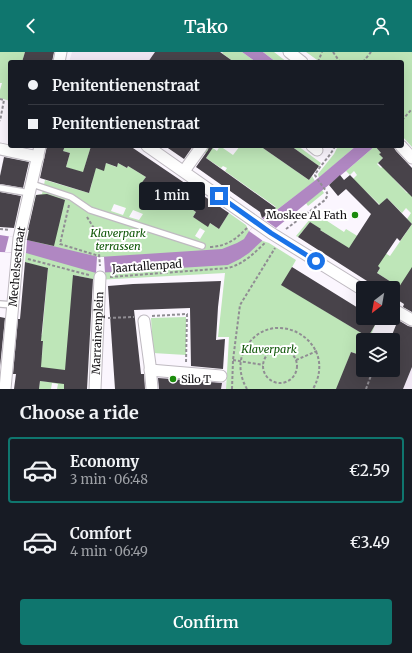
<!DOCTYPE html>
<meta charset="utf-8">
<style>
body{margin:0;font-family:Merriweather,serif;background:#242831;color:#f1f3f6;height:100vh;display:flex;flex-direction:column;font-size:15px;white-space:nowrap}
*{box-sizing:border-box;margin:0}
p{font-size:13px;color:#9ea1a6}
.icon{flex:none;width:22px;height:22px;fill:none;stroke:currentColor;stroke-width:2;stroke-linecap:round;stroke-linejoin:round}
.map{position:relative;height:337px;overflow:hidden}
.side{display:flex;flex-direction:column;background:#171b24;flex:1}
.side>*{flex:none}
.guide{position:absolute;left:8px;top:8px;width:396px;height:88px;border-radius:4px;box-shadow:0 4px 16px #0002;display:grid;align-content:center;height:88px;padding:0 20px;background:#171b24}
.needle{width:26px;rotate:211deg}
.fabs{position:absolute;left:356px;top:229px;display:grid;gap:8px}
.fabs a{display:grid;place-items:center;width:44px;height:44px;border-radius:4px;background:#171b24;box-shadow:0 4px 16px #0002;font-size:20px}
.end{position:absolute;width:18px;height:18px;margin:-9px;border:5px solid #1a73e8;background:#fff;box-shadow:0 0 0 2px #fff}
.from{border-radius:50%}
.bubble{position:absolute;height:28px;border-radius:4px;background:#171b24;box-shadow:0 4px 16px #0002;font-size:13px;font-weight:600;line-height:28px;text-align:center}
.guide b{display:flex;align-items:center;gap:14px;height:38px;font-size:15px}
.guide b+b{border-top:1px solid #363941}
.guide i{width:10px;height:10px;background:#f1f3f6}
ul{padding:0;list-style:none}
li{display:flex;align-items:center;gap:12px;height:66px;margin:0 8px 6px;padding:0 12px;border:2px solid transparent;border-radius:4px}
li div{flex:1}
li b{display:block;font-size:15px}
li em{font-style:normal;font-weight:600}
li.selected{border-color:#0f766e}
li>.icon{width:36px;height:36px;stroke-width:1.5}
h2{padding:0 20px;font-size:18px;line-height:48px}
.button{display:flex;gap:8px;margin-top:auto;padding:8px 20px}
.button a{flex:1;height:46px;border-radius:4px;background:#0f766e;color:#fff;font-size:16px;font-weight:600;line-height:46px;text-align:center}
header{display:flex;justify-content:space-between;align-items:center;height:52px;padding:0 20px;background:#0f766e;color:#fff;font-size:18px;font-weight:600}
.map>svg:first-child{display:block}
.built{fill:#f0e7f4}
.green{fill:#bee6b8;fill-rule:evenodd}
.water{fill:#b087c2}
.pier{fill:#fbf6fe}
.building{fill:#48434a}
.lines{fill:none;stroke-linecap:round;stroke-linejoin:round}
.service-casing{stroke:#bfbac1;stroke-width:8}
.minor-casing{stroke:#bfbac1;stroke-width:13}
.path{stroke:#908d93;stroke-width:2;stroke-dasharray:3 2;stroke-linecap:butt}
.service{stroke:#fff;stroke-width:5.5}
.minor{stroke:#fff;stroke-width:11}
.route{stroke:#1a73e8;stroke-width:5}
.poi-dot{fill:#1b8b0c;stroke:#fff;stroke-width:1.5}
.labels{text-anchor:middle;stroke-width:4;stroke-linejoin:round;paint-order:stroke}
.poi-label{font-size:11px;fill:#131114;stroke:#fff;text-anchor:end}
.park-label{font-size:11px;font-style:italic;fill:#0c5404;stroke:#fff}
.street-label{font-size:11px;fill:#131114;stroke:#fff}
</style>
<header><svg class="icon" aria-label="back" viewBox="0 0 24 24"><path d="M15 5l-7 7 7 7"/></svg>Tako<svg class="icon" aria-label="person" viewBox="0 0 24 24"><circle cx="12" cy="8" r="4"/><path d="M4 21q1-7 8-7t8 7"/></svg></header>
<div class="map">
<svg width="412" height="337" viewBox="0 0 412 337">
<rect width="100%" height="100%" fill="#fbf6fe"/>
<g class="built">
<polygon points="72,0 223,0 216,10 69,10"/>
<polygon points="412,300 412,337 391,337"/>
<polygon points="155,324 226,330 226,337 156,337"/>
</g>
<g class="green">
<polygon points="0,0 25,0 22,10 10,10 10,49 0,46 0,38 2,31 0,31"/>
<polygon points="223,0 242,0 256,10 234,10 222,1"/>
<polygon points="263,0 274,0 287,10 276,10"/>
<polygon points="306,0 412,0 412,95 402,84 402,10 320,10"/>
<polygon points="65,94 91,94 83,121 66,115 70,101 60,98"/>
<polygon points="208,94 210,94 217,99 220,94 233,103 240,94 260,94 309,128 312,124 315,129 278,157 262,166 276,155 225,119 227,116 223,114 221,116 206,106 208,103 204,100"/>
<polygon points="291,94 298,94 321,111 319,114"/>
<polygon points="338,94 356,94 319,126 318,122 334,102"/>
<polygon points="375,94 381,101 380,102 383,106 377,112 381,116 387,110 397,121 393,126 407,141 412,139 412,230 399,235 377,221 380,216 320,178 320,177 310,170 298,185 296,184 315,161 344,180 346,177 390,204 412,172 407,167 411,161 406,156 402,161 387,146 380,153 353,127 357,123 354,119 350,123 346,119"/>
<path d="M106,111L116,115L118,111L127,116L128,114L146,125L141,133L150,139L152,137L171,149L174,145L196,160L193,165L203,171L205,168L219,177L229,161L246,173L249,179L263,189L269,191L296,208L282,233L368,285L377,268L369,288H363V304L351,300L337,337H226L229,285H218L225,221L96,228L74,223L64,337H57L58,332L52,331L51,337H39L40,329L51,330L34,314L35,303L42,304L43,289L30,287L42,283L48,217L25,210L27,188L36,143L42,142L45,128L89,141L92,131L93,115L103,118ZM114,152L126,156L123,163L111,159ZM133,158L143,162L139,168L129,165ZM200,176L205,179L200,187L195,184Z"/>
<polygon points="322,138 324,141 308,154 306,151"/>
<polygon points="186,265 186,303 153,301 151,266"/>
</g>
<g class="water">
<polygon points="242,0 263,0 276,10 256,10"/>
<polygon points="356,94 375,94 346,119 276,176 249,201 240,207 228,213 96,221 26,201 0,200 0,183 19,186 99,205 222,197 237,191 244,187 249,179 262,166 278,157 317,127"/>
</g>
<g class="pier">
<polygon points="262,166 276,176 263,189 249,179"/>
<polygon points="9,184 27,188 26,201 5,200"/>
<polygon points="97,205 104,205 105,221 96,221"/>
</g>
<g class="building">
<polygon points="25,0 54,0 52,10 22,10"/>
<polygon points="155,0 220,0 234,10 148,10"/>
<polygon points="47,94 65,94 63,99 70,101 66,115 83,120 91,94 130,94 229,161 219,177 210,171 208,175 193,165 196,160 174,145 171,150 152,137 150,140 140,133 146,125 128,114 127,116 118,111 117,115 106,111 104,119 96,116 89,141 40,126"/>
<polygon points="165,94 193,94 184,107"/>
<polygon points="209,94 214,94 206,106 276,156 262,166 260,160 196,115 208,98"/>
<polygon points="260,94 291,94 319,114 309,128"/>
<polygon points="375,94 393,94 396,99 412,116 412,145 378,111 383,106 379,102 381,101"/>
<polygon points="4,105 29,110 23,136 0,132 0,124"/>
<polygon points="340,123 344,128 350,123 379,153 387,146 412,172 400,189 397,186 378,214 380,216 377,221 399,235 412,215 412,260 403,255 404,252 393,245 399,236 378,236 298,185 310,170 321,177 320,178 349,196 371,162 346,137 338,144 329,133"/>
<polygon points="0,140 21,144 14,176 0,175"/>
<polygon points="47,142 65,148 54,194 27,188 29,178 28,178 36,143"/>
<polygon points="25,210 48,216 41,289 43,289 41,315 65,318 73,223 93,227 87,337 64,337 64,332 40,329 39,337 14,337 16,322 13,322 18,267 20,267 21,256"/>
<polygon points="292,215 363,259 363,266 379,266 368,285 281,233"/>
<polygon points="221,229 218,255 216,288 225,287 223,317 191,314 190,256 134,258 141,322 144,322 145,337 115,337 108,234 133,232"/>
<polygon points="0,265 5,266 0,315"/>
<polygon points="398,268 408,274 412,275 412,315 403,337 336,337 351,300 363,304 363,318 393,318 393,288 390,288"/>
<polygon points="158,326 222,331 221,337 159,337"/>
</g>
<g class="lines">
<g class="service-casing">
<g id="service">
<polyline points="32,132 71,145 90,158 202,194"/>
<polyline points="0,136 24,140"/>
<polyline points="0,252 13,253"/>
</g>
</g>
<g class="minor-casing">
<g id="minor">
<polyline points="289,0 302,10"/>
<polyline points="59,10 61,0"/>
<polyline points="147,94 271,181 363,238"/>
<polyline points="312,94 317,98"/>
<polyline points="401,94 412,106"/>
<polyline points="0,97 38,105"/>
<polyline points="184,119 202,94"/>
<polyline points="393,257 412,268"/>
<polyline points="144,269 150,313 152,337"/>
<polyline points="150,318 221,324"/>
<path id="s1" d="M5,337L19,186L40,94"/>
<path id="s2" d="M95,337L100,225"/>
</g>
</g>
<g class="path">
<polyline points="333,0 340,10"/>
<polyline points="318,10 322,0"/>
<polyline points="363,10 371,0"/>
<polyline points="0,47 4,48 0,69"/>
<polyline points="402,66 403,67 412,57"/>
<polyline points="69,153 60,192 99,204"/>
<polyline points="87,165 95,178 98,188 100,214"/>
<polyline points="0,177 10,178"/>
<path d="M286,177L325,148C326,146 328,144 327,141C326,138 318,129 315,123C320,113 330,105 335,94"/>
<path d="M210,195C227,194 235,188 247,176"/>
<polyline points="28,207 89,223"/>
<path d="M110,225L228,216C244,212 254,201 266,190"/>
<polyline points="152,264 187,262 186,311"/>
<polyline points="108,266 134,265"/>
<polyline points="384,288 385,287"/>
<circle cx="280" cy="314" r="17"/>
<polyline points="233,308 263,313"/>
<polyline points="296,308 317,299"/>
<polyline points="232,337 233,308 240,253 275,196"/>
<path d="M247,337C240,325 238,311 244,299C268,250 341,287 313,337"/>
<polyline points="366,337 373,318"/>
</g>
<use href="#service" class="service"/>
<use href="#minor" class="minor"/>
</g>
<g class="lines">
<polyline class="route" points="219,144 271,181 316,209"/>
</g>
<g class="poi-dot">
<circle cx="355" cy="163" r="4"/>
<circle cx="173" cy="327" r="4"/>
</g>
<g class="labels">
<g class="poi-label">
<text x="347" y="167">Moskee Al Fath</text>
<text x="181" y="331" text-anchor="start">Silo T</text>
</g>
<g class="park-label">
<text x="118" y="185">Klaverpark<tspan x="118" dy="13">terrassen</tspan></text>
<text x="269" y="301">Klaverpark</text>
</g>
<g class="street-label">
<text transform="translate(147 214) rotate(-4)" y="4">Jaartallenpad</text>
<text dy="4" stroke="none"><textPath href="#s1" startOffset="123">Mechelsestraat</textPath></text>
<text dy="4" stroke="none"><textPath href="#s2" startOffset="56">Marrainenplein</textPath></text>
</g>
</g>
</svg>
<div class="fabs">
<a><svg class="needle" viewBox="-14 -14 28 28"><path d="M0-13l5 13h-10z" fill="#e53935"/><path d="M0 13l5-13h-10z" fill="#9ea1a6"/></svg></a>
<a><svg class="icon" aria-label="layers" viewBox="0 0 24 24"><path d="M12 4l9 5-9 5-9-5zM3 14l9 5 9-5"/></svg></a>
</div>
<i class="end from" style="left:316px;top:209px"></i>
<i class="end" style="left:219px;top:144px"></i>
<div class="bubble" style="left:139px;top:130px;width:66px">1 min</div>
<div class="guide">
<b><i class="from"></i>Penitentienenstraat</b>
<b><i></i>Penitentienenstraat</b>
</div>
</div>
<section class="side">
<h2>Choose a ride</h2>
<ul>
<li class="selected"><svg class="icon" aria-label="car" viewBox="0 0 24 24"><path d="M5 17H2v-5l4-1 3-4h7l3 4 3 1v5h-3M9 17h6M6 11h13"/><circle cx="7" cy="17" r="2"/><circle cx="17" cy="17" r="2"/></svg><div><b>Economy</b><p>3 min · 06:48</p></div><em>€2.59</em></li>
<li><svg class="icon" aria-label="car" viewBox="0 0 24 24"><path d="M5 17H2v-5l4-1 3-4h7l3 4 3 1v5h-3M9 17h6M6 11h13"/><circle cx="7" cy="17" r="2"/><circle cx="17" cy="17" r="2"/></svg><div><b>Comfort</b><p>4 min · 06:49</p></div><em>€3.49</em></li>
</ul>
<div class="button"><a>Confirm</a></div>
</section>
